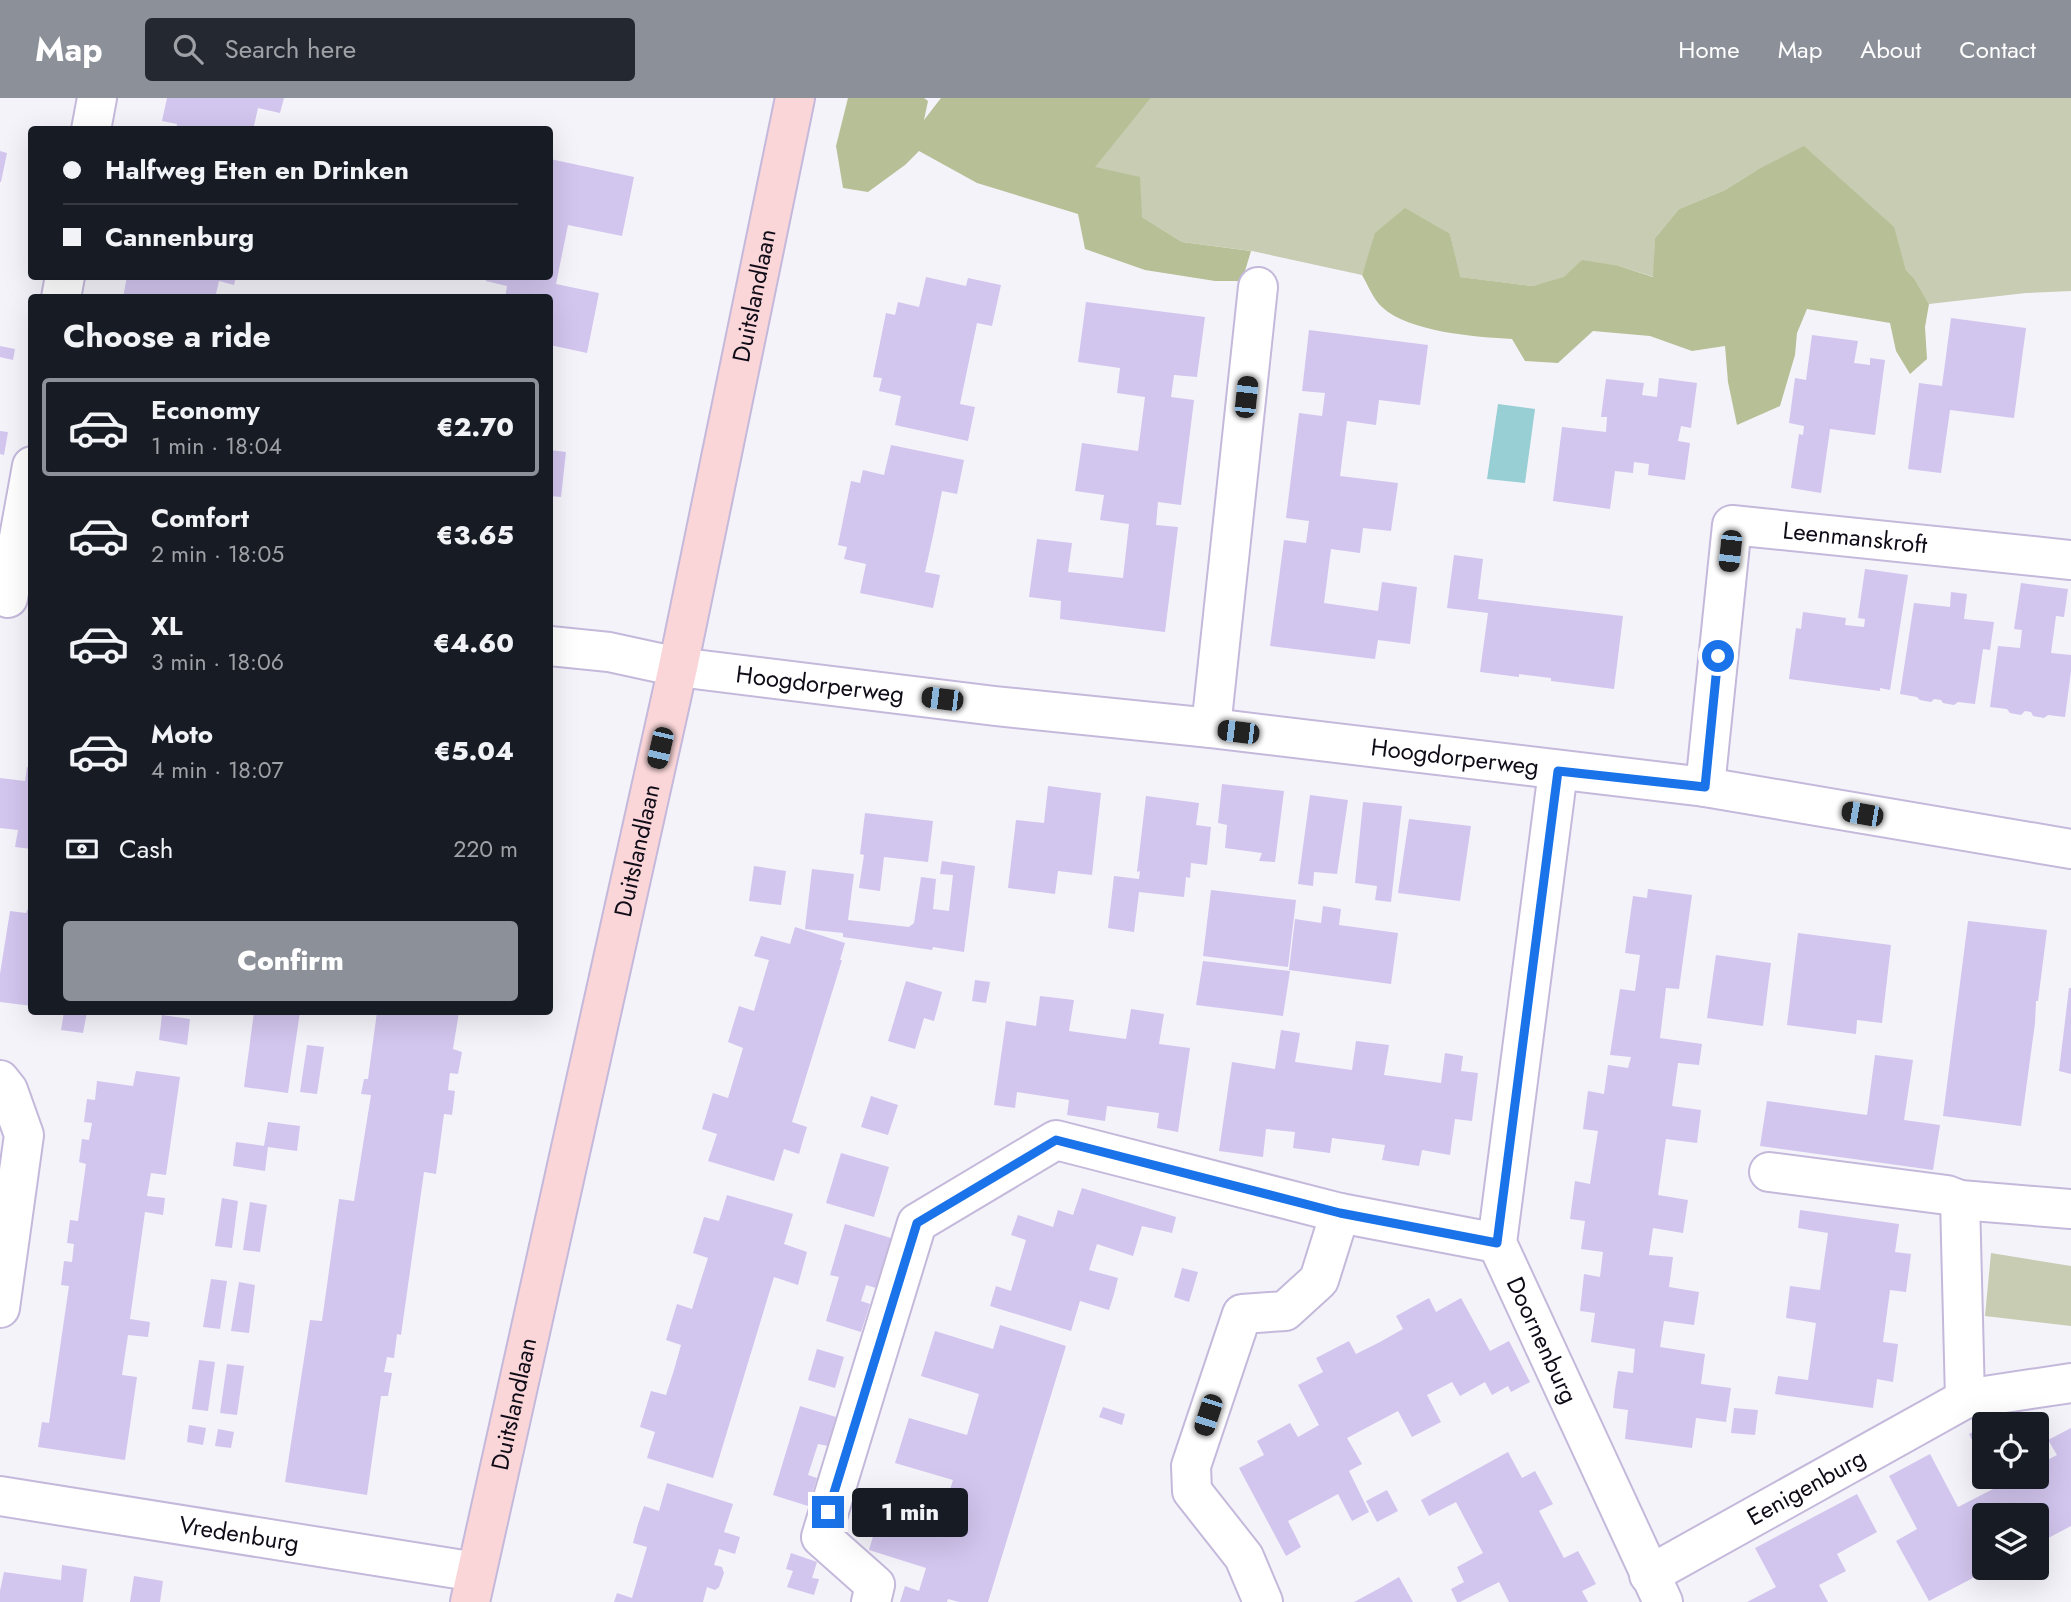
<!DOCTYPE html>
<meta charset="utf-8">
<style>
body{margin:0;font-family:Jost,sans-serif;background:#242831;color:#f1f3f6;height:100vh;display:flex;flex-direction:column;font-size:26px;white-space:nowrap}
*{box-sizing:border-box;margin:0}
p{font-size:23px;color:#9ea1a6}
.icon{flex:none;width:38px;height:38px;fill:none;stroke:currentColor;stroke-width:2;stroke-linecap:round;stroke-linejoin:round}
.map{position:relative;flex:1;overflow:hidden}
.details{position:absolute;left:28px;top:196px;width:525px;height:721px;display:flex;flex-direction:column;background:#171b24;border-radius:7px;box-shadow:0 7px 28px #0002}
.details>*{flex:none}
.hud{position:absolute;left:28px;top:28px;width:525px;height:154px;border-radius:7px;box-shadow:0 7px 28px #0002;display:grid;align-content:center;height:154px;padding:0 35px;background:#171b24}
.tools{position:absolute;left:1972px;top:1314px;display:grid;gap:14px}
.tools a{display:grid;place-items:center;width:77px;height:77px;border-radius:7px;background:#171b24;box-shadow:0 7px 28px #0002;font-size:35px}
.end{position:absolute;width:32px;height:32px;margin:-16px;border:9px solid #1a73e8;background:#fff;box-shadow:0 0 0 4px #fff}
.from{border-radius:50%}
.bubble{position:absolute;height:49px;border-radius:7px;background:#171b24;box-shadow:0 7px 28px #0002;font-size:23px;font-weight:800;line-height:49px;text-align:center}
.car{position:absolute;width:21px;height:42px;margin:-21px -10px;border-radius:9px;box-shadow:0 0 5px 2px #0007;background:linear-gradient(#222 24%,#8ab4d8 0 40%,#222 0 76%,#8ab4d8 0 86%,#222 0)}
.hud b{display:flex;align-items:center;gap:24px;height:66px;font-size:26px}
.hud b+b{border-top:2px solid #363941}
.hud i{width:18px;height:18px;background:#f1f3f6}
ul{padding:0;list-style:none}
li{display:flex;align-items:center;gap:21px;height:98px;margin:0 14px 10px;padding:0 21px;border:4px solid transparent;border-radius:7px}
li div{flex:1}
li b{display:block;font-size:26px}
li em{font-style:normal;font-weight:800}
li.selected{border-color:#8c9099}
li>.icon{width:63px;height:63px;stroke-width:1.5}
h2{padding:0 35px;font-size:32px;line-height:84px}
.pay{display:flex;align-items:center;gap:18px;height:77px;padding:0 35px;font-size:26px}
.pay p{margin-inline-start:auto}
.action{display:flex;gap:14px;margin-top:auto;padding:14px 35px}
.action a{flex:1;height:80px;border-radius:7px;background:#8c9099;color:#fff;font-size:28px;font-weight:800;line-height:80px;text-align:center}
header{display:flex;align-items:center;gap:42px;box-sizing:border-box;height:98px;padding:0 35px;background:#8c9099;color:#fff}
header strong{font-size:33px}
nav{display:flex;gap:38px;margin-inline-start:auto;font-size:24px}
.search{width:490px;height:63px;background:#242831;display:flex;align-items:center;gap:18px;box-sizing:border-box;padding:0 24px;border-radius:7px;color:#9ea1a6;font-size:26px}
.map>svg:first-child{display:block}
.green{fill:#c7ccb2}
.forest{fill:#b7bf96}
.water{fill:#97cfd4}
.building{fill:#d2c5ee}
.lines{fill:none;stroke-linecap:round;stroke-linejoin:round}
.street-casing{stroke:#c4b9db;stroke-width:42}
.secondary-casing{stroke:#c4b9db;stroke-width:42}
.street{stroke:#fff;stroke-width:38}
.secondary{stroke:#fad6d8;stroke-width:38}
.route{stroke:#1a73e8;stroke-width:9}
.labels{text-anchor:middle;stroke-width:6;stroke-linejoin:round;paint-order:stroke}
.street-label{font-size:24px;fill:#0f0b17;stroke:#f5f3fa}
</style>
<header>
<strong>Map</strong>
<div class="search"><svg class="icon" aria-label="search" viewBox="0 0 24 24"><circle cx="10" cy="10" r="6"/><path d="M15 15l6 6"/></svg>Search here</div>
<nav><a>Home</a><a>Map</a><a>About</a><a>Contact</a></nav>
</header>
<div class="map">
<svg width="2071" height="1504" viewBox="0 0 2071 1504">
<rect width="100%" height="100%" fill="#f5f3fa"/>
<g class="green">
<polygon points="1151,0 2071,0 2071,193 2026,195 1929,206 1914,180 1906,172 1893,129 1757,72 1725,92 1679,111 1655,140 1654,179 1619,168 1533,188 1459,179 1450,136 1376,135 1362,177 1252,153 1182,144 1142,119 1094,69"/>
<polygon points="1991,1155 2071,1168 2071,1228 1985,1218"/>
</g>
<g class="forest">
<polygon points="848,0 924,0 928,3 924,22 941,0 1151,0 1095,69 1140,79 1142,119 1182,144 1251,153 1242,183 1215,183 1145,172 1085,151 1078,116 977,85 919,53 905,67 868,94 843,90 836,48"/>
<path d="M1804,48L1894,129L1906,172L1914,180L1929,206L1925,229L1927,261L1910,276L1896,253L1890,225L1807,211L1797,235L1795,257L1780,308L1737,327L1728,284L1725,248L1692,253L1650,238L1593,233L1558,265L1525,263L1512,241C1476,239 1408,234 1382,209C1373,201 1368,187 1362,177L1375,135L1405,110L1450,136L1460,179L1533,188L1564,179L1582,162L1619,168L1653,179L1655,140L1679,111L1725,92L1757,72Z"/>
</g>
<polygon class="water" points="1498,306 1535,311 1525,385 1487,381"/>
<g class="building">
<polygon points="167,0 284,0 280,15 258,10 253,32 176,32 177,26 162,23"/>
<polygon points="0,53 7,55 1,84 0,84"/>
<polygon points="550,61 634,79 622,138 568,127 556,186 599,195 587,255 550,247 550,200 505,200 507,188 486,183 486,178 550,178"/>
<polygon points="127,178 236,178 234,187 219,183 215,200 123,200"/>
<polygon points="926,179 966,188 968,180 1001,187 992,228 977,225 960,306 975,309 968,343 895,327 901,298 879,293 882,280 873,279 886,215 895,217 898,204 919,209"/>
<polygon points="1086,204 1205,219 1197,279 1174,277 1171,299 1194,302 1181,407 1158,404 1156,427 1178,429 1165,534 1060,521 1061,503 1029,499 1037,441 1072,445 1068,474 1123,480 1129,426 1100,422 1104,397 1075,393 1082,345 1138,353 1145,299 1117,295 1120,270 1078,264"/>
<polygon points="1951,220 2026,230 2014,320 1950,312 1941,375 1908,371 1919,285 1942,288"/>
<polygon points="1309,232 1428,247 1420,307 1379,302 1376,327 1347,323 1340,378 1398,385 1391,433 1363,430 1360,455 1331,451 1324,505 1378,513 1382,484 1417,489 1410,546 1378,542 1375,561 1270,548 1284,442 1306,445 1309,423 1286,420 1299,315 1322,318 1325,295 1302,293"/>
<polygon points="1812,237 1858,243 1854,265 1870,267 1870,260 1885,262 1875,337 1830,331 1821,395 1791,390 1799,336 1803,337 1804,328 1789,325 1795,280 1806,282"/>
<polygon points="0,248 15,251 13,262 0,259"/>
<polygon points="1659,280 1697,285 1691,330 1681,328 1678,343 1690,345 1685,382 1648,377 1649,366 1634,364 1633,375 1615,373 1610,411 1553,403 1562,329 1606,334 1607,319 1601,319 1606,281 1644,285 1642,297 1657,299"/>
<polygon points="0,333 8,334 4,357 0,356"/>
<polygon points="891,347 964,362 957,396 942,393 934,433 925,474 940,477 933,510 860,495 866,466 844,461 847,449 838,447 851,383 860,385 863,372 884,377"/>
<polygon points="550,352 566,354 561,399 550,398"/>
<polygon points="1454,457 1483,461 1478,501 1623,518 1614,591 1551,583 1551,580 1519,576 1519,579 1480,574 1488,515 1447,510"/>
<polygon points="1865,471 1908,477 1890,592 1880,590 1880,593 1789,581 1796,530 1801,531 1803,514 1846,520 1845,527 1864,529 1865,521 1858,520"/>
<polygon points="2021,485 2068,491 2064,519 2056,518 2051,555 2071,557 2071,573 2065,619 2048,617 2044,620 2033,618 2031,614 2025,613 2021,617 2010,615 2007,611 1990,609 1998,548 2020,550 2022,532 2014,531"/>
<polygon points="1951,494 1967,496 1964,521 1994,524 1990,552 1983,551 1975,606 1958,604 1954,607 1943,605 1941,602 1934,601 1931,604 1920,602 1917,599 1900,596 1914,505 1950,509"/>
<polygon points="27,669 32,670 32,751 15,749 18,732 0,730 0,680 25,683"/>
<polygon points="1222,686 1284,693 1275,764 1259,763 1262,755 1225,750 1227,727 1218,725"/>
<polygon points="1048,688 1101,695 1092,777 1058,773 1055,796 1008,790 1016,722 1044,725"/>
<polygon points="1310,697 1348,702 1337,776 1314,774 1313,788 1298,786"/>
<polygon points="1146,698 1199,705 1196,727 1211,729 1207,767 1191,765 1190,780 1186,779 1184,799 1139,794 1134,834 1108,830 1114,778 1139,781 1140,773 1137,774"/>
<polygon points="1363,704 1402,708 1391,804 1375,802 1377,788 1355,785"/>
<polygon points="865,715 933,723 928,764 884,759 880,793 859,790 864,757 860,756"/>
<polygon points="1409,721 1471,728 1460,803 1398,795"/>
<polygon points="942,763 975,768 964,854 933,849 932,852 843,839 843,835 805,831 812,771 854,776 848,822 909,829 914,825 921,779 936,781 933,811 949,813 953,777 940,776"/>
<polygon points="754,768 786,773 781,807 749,803"/>
<polygon points="1648,791 1692,797 1679,891 1666,890 1660,940 1702,946 1699,967 1678,965 1672,1008 1701,1012 1697,1045 1666,1041 1658,1097 1688,1102 1683,1135 1653,1130 1649,1157 1673,1159 1669,1189 1699,1194 1694,1227 1664,1223 1660,1249 1705,1256 1701,1286 1731,1290 1726,1324 1696,1320 1692,1350 1625,1341 1628,1312 1613,1310 1615,1292 1618,1273 1633,1275 1635,1251 1591,1244 1595,1215 1580,1213 1584,1176 1600,1179 1603,1154 1581,1151 1585,1123 1570,1121 1575,1083 1590,1086 1594,1059 1598,1033 1583,1031 1588,993 1604,996 1608,967 1628,970 1631,959 1610,957 1620,891 1635,893 1640,857 1625,855 1633,798 1647,800"/>
<polygon points="1211,792 1296,802 1288,869 1203,858"/>
<polygon points="1323,808 1341,811 1339,827 1398,835 1391,886 1289,872 1295,821 1321,825"/>
<polygon points="28,811 32,812 32,908 0,904 0,876 10,813 26,815"/>
<polygon points="1968,823 2047,832 2038,903 2036,903 2035,925 2021,1028 1943,1018"/>
<polygon points="795,829 845,845 840,862 842,862 792,1024 807,1029 803,1042 799,1056 784,1051 774,1083 708,1063 717,1036 702,1031 713,995 728,1000 743,950 728,944 739,908 754,913 769,862 754,858 761,838 790,846"/>
<polygon points="1798,835 1891,847 1882,925 1857,922 1856,936 1787,927"/>
<polygon points="1716,857 1771,865 1763,928 1707,920"/>
<polygon points="1203,863 1290,873 1283,918 1196,907"/>
<polygon points="975,882 990,884 986,905 972,903"/>
<polygon points="906,883 942,894 934,923 924,920 915,951 888,943"/>
<polygon points="2069,890 2071,890 2071,976 2059,973"/>
<polygon points="1040,898 1074,902 1069,933 1097,937 1126,941 1131,911 1164,916 1159,946 1190,950 1178,1034 1157,1030 1159,1015 1107,1008 1105,1023 1067,1017 1069,1002 1017,994 1015,1010 994,1007 1006,923 1036,928"/>
<polygon points="64,914 87,914 83,935 61,932"/>
<polygon points="254,914 300,914 288,995 244,989"/>
<polygon points="377,914 459,914 453,951 462,954 458,976 450,975 448,992 455,993 452,1017 444,1016 436,1076 424,1074 401,1237 397,1236 394,1260 387,1259 384,1274 392,1275 388,1298 381,1298 367,1397 285,1384 310,1222 322,1223 339,1101 354,1103 371,997 361,996 364,981 368,981"/>
<polygon points="162,917 190,921 187,947 159,942"/>
<polygon points="1281,932 1300,935 1295,964 1352,972 1356,943 1389,947 1384,977 1413,981 1441,985 1445,955 1463,958 1461,973 1478,975 1472,1023 1455,1021 1450,1057 1422,1052 1419,1068 1382,1062 1385,1047 1332,1040 1330,1055 1293,1050 1295,1034 1266,1031 1263,1059 1219,1053 1232,964 1275,971"/>
<polygon points="307,947 324,949 317,996 300,994"/>
<polygon points="1875,957 1913,962 1904,1022 1940,1027 1933,1072 1760,1048 1767,1003 1867,1017"/>
<polygon points="136,973 180,979 166,1077 151,1075 147,1098 165,1100 163,1117 145,1114 130,1221 150,1224 148,1239 128,1237 122,1277 137,1279 125,1362 38,1349 42,1324 49,1325 69,1188 61,1187 64,1163 72,1164 74,1146 67,1145 70,1122 78,1123 86,1066 79,1064 82,1041 89,1042 92,1025 84,1024 87,1001 95,1002 97,983 133,988"/>
<polygon points="871,998 898,1007 888,1037 861,1029"/>
<polygon points="268,1024 300,1028 297,1053 268,1049 265,1073 233,1068 236,1044 264,1048"/>
<polygon points="841,1055 889,1069 874,1119 826,1105"/>
<polygon points="1082,1090 1176,1119 1172,1135 1142,1128 1133,1158 1097,1146 1089,1172 1118,1180 1114,1196 1109,1212 1080,1203 1071,1233 990,1208 996,1188 1011,1193 1026,1142 1011,1137 1018,1117 1053,1129 1058,1112 1073,1117"/>
<polygon points="727,1097 793,1116 784,1146 807,1154 798,1187 774,1179 713,1380 647,1360 655,1334 640,1329 651,1293 666,1297 674,1272 681,1247 666,1242 677,1206 692,1211 700,1185 708,1160 693,1155 704,1119 719,1123"/>
<polygon points="222,1100 238,1103 232,1150 215,1148"/>
<polygon points="250,1104 267,1107 260,1154 243,1152"/>
<polygon points="1800,1112 1899,1126 1895,1154 1911,1156 1906,1194 1890,1192 1883,1244 1898,1246 1893,1284 1877,1281 1873,1310 1775,1296 1778,1278 1808,1282 1816,1225 1786,1220 1790,1188 1820,1192 1828,1135 1798,1130"/>
<polygon points="845,1126 891,1140 876,1190 866,1187 861,1203 870,1206 861,1234 826,1223 839,1179 830,1177"/>
<polygon points="1182,1170 1198,1174 1189,1204 1174,1199"/>
<polygon points="211,1181 227,1183 220,1231 203,1229"/>
<polygon points="239,1184 255,1187 249,1235 231,1233"/>
<polygon points="1429,1200 1436,1214 1461,1200 1490,1253 1509,1243 1530,1284 1511,1294 1508,1288 1492,1297 1485,1284 1460,1298 1452,1284 1427,1297 1441,1324 1412,1339 1398,1313 1347,1340 1362,1366 1349,1373 1369,1414 1352,1423 1338,1396 1288,1423 1301,1449 1286,1458 1239,1370 1264,1357 1257,1343 1290,1325 1298,1339 1319,1327 1298,1287 1323,1274 1316,1260 1349,1243 1356,1256 1380,1244 1403,1231 1396,1218"/>
<polygon points="1000,1227 1066,1248 988,1504 959,1504 948,1501 947,1504 900,1504 905,1488 919,1493 926,1470 869,1452 882,1407 940,1425 953,1382 895,1365 909,1320 967,1337 979,1296 921,1278 935,1233 993,1251"/>
<polygon points="817,1251 844,1259 835,1290 808,1282"/>
<polygon points="199,1262 215,1264 208,1313 192,1311"/>
<polygon points="227,1266 244,1268 237,1317 220,1315"/>
<polygon points="800,1308 836,1319 828,1348 818,1346 808,1377 817,1380 808,1408 773,1397"/>
<polygon points="1103,1309 1125,1316 1122,1327 1099,1319"/>
<polygon points="1734,1310 1758,1312 1755,1337 1731,1335"/>
<polygon points="2011,1314 2017,1326 1987,1326"/>
<polygon points="189,1327 206,1330 203,1347 187,1344"/>
<polygon points="1984,1328 1984,1365 1969,1336"/>
<polygon points="2071,1330 2071,1428 2037,1446 2037,1418 1984,1418 1984,1470 1992,1470 1929,1503 1896,1443 1917,1431 1889,1378 1930,1356 1958,1409 1997,1389 1992,1379 2037,1379 2037,1367 2057,1357 2048,1342"/>
<polygon points="218,1331 234,1334 231,1350 215,1348"/>
<polygon points="1508,1354 1522,1380 1535,1373 1553,1406 1539,1413 1564,1460 1578,1453 1587,1469 1596,1486 1582,1493 1588,1504 1509,1504 1499,1484 1460,1504 1457,1504 1451,1491 1464,1484 1457,1469 1483,1455 1456,1404 1429,1418 1421,1402"/>
<polygon points="667,1385 733,1406 724,1434 740,1439 735,1456 719,1451 714,1467 722,1469 724,1475 719,1489 715,1492 707,1489 703,1504 614,1504 617,1495 632,1500 647,1449 633,1445 638,1426 644,1408 659,1413"/>
<polygon points="1387,1392 1398,1413 1377,1424 1366,1403"/>
<polygon points="1857,1396 1877,1434 1837,1456 1846,1473 1819,1487 1828,1504 1747,1504 1776,1489 1755,1450"/>
<polygon points="791,1455 817,1464 812,1480 819,1481 814,1497 787,1489 793,1473 786,1471"/>
<polygon points="62,1467 87,1471 83,1504 0,1504 0,1493 4,1474 61,1482"/>
<polygon points="134,1478 163,1483 160,1504 130,1504"/>
<polygon points="1399,1479 1413,1504 1354,1504 1380,1490"/>
</g>
<g class="lines">
<g class="street-casing">
<g id="street">
<polyline points="91,32 97,0"/>
<polyline points="61,200 65,178"/>
<polyline points="8,500 32,368"/>
<path id="s1" d="M550,548L609,554L678,569L995,608L1211,630L1705,689L2071,751"/>
<polyline points="1211,630 1258,189"/>
<path id="s2" d="M1558,673L1497,1145L1663,1504"/>
<path id="s3" d="M1705,689L1732,427L2071,462"/>
<polyline points="0,982 8,992 24,1037 0,1210"/>
<polyline points="1769,1074 1947,1097 1960,1102 2071,1111"/>
<polyline points="1960,1102 1965,1301"/>
<path id="s4" d="M0,1398L476,1474"/>
<path id="s5" d="M1649,1477L1965,1301L2071,1285"/>
<polyline points="871,1504 875,1487 821,1439 917,1125 1056,1042 1340,1115 1497,1145"/>
<polyline points="1263,1504 1244,1459 1192,1393 1191,1368 1242,1216 1285,1213 1319,1182 1340,1115"/>
</g>
</g>
<g class="secondary-casing">
<g id="secondary">
<path id="s6" d="M470,1504L678,569L795,0"/>
</g>
</g>
<use href="#street" class="street"/>
<use href="#secondary" class="secondary"/>
</g>
<g class="lines">
<polyline class="route" points="828,1414 917,1125 1056,1042 1340,1115 1497,1145 1558,673 1705,689 1718,558"/>
</g>
<g class="labels">
<g class="street-label">
<text dy="8" stroke="none"><textPath href="#s6" startOffset="1337">Duitslandlaan</textPath></text>
<text dy="8" stroke="none"><textPath href="#s3" startOffset="387">Leenmanskroft</textPath></text>
<text dy="8" stroke="none"><textPath href="#s1" startOffset="273">Hoogdorperweg</textPath></text>
<text dy="8" stroke="none"><textPath href="#s1" startOffset="912">Hoogdorperweg</textPath></text>
<text dy="8" stroke="none"><textPath href="#s6" startOffset="770">Duitslandlaan</textPath></text>
<text dy="8" stroke="none"><textPath href="#s2" startOffset="583">Doornenburg</textPath></text>
<text dy="8" stroke="none"><textPath href="#s6" startOffset="203">Duitslandlaan</textPath></text>
<text dy="8" stroke="none"><textPath href="#s5" startOffset="180">Eenigenburg</textPath></text>
<text dy="8" stroke="none"><textPath href="#s4" startOffset="242">Vredenburg</textPath></text>
</g>
</g>
</svg>
<div class="tools">
<a><svg class="icon" aria-label="locate" viewBox="0 0 24 24"><circle cx="12" cy="12" r="6"/><path d="M12 2v4M12 18v4M2 12h4M18 12h4"/></svg></a>
<a><svg class="icon" aria-label="layers" viewBox="0 0 24 24"><path d="M12 4l9 5-9 5-9-5zM3 14l9 5 9-5"/></svg></a>
</div>
<i class="end from" style="left:1718px;top:558px"></i>
<i class="end" style="left:828px;top:1414px"></i>
<div class="bubble" style="left:852px;top:1390px;width:116px">1 min</div>
<i class="car" style="left:1246px;top:299px;rotate:6deg"></i>
<i class="car" style="left:1730px;top:453px;rotate:186deg"></i>
<i class="car" style="left:942px;top:601px;rotate:277deg"></i>
<i class="car" style="left:1238px;top:634px;rotate:277deg"></i>
<i class="car" style="left:660px;top:650px;rotate:193deg"></i>
<i class="car" style="left:1862px;top:716px;rotate:280deg"></i>
<i class="car" style="left:1208px;top:1317px;rotate:198deg"></i>
<div class="hud">
<b><i class="from"></i>Halfweg Eten en Drinken</b>
<b><i></i>Cannenburg</b>
</div>
<section class="details">
<h2>Choose a ride</h2>
<ul>
<li class="selected"><svg class="icon" aria-label="car" viewBox="0 0 24 24"><path d="M5 17H2v-5l4-1 3-4h7l3 4 3 1v5h-3M9 17h6M6 11h13"/><circle cx="7" cy="17" r="2"/><circle cx="17" cy="17" r="2"/></svg><div><b>Economy</b><p>1 min · 18:04</p></div><em>€2.70</em></li>
<li><svg class="icon" aria-label="car" viewBox="0 0 24 24"><path d="M5 17H2v-5l4-1 3-4h7l3 4 3 1v5h-3M9 17h6M6 11h13"/><circle cx="7" cy="17" r="2"/><circle cx="17" cy="17" r="2"/></svg><div><b>Comfort</b><p>2 min · 18:05</p></div><em>€3.65</em></li>
<li><svg class="icon" aria-label="car" viewBox="0 0 24 24"><path d="M5 17H2v-5l4-1 3-4h7l3 4 3 1v5h-3M9 17h6M6 11h13"/><circle cx="7" cy="17" r="2"/><circle cx="17" cy="17" r="2"/></svg><div><b>XL</b><p>3 min · 18:06</p></div><em>€4.60</em></li>
<li><svg class="icon" aria-label="car" viewBox="0 0 24 24"><path d="M5 17H2v-5l4-1 3-4h7l3 4 3 1v5h-3M9 17h6M6 11h13"/><circle cx="7" cy="17" r="2"/><circle cx="17" cy="17" r="2"/></svg><div><b>Moto</b><p>4 min · 18:07</p></div><em>€5.04</em></li>
</ul>
<div class="pay"><svg class="icon" aria-label="cash" viewBox="0 0 24 24"><path d="M3 7h18v10H3z"/><circle cx="12" cy="12" r="2"/></svg>Cash<p>220 m</p></div>
<div class="action"><a>Confirm</a></div>
</section>
</div>
